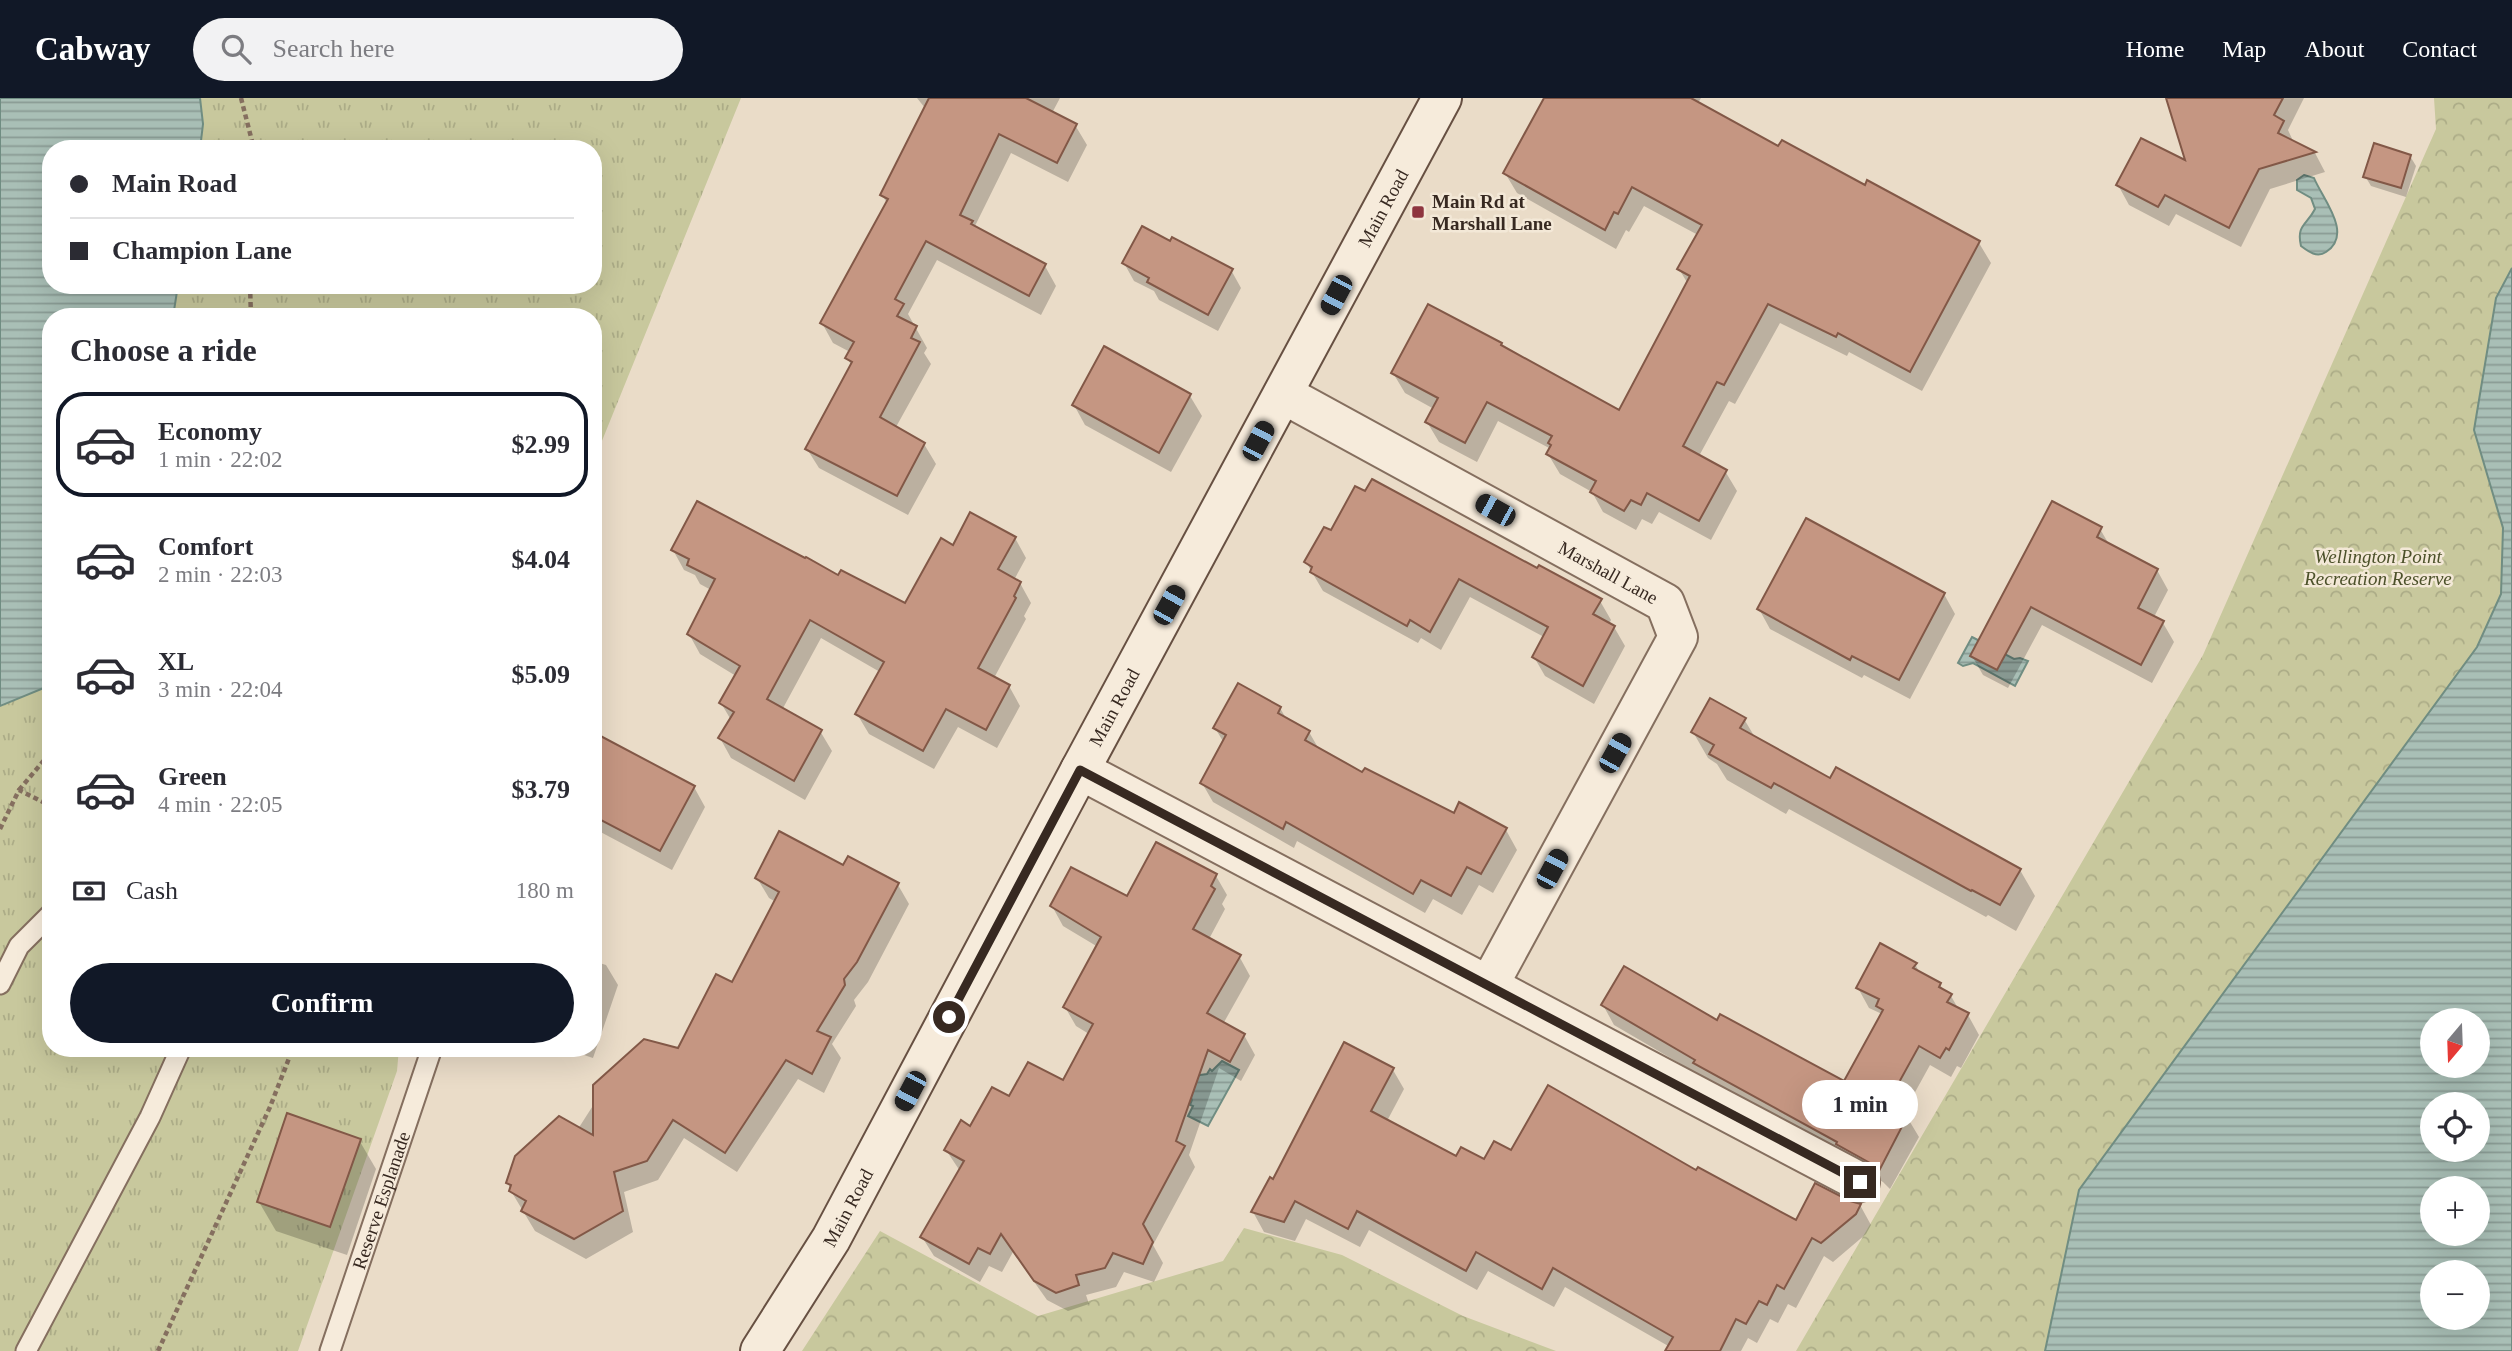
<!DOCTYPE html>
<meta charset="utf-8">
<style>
body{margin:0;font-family:Georgia,serif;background:#f2f2f3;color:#2b2b33;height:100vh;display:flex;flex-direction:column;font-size:26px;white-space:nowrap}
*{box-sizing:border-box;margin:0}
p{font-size:23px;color:#7c7c81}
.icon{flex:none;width:38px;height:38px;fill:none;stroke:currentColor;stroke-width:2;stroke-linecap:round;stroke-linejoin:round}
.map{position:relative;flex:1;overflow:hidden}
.panel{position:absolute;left:42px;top:210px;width:560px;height:749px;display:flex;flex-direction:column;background:#fff;border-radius:28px;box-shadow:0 7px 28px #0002}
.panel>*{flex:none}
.banner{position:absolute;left:42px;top:42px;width:560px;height:154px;border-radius:28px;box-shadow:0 7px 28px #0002;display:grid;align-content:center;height:154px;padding:0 28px;background:#fff}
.needle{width:46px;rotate:199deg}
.controls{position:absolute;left:2420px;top:910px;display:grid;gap:14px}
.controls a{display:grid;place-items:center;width:70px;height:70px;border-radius:50%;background:#fff;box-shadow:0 7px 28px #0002;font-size:35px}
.end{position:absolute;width:32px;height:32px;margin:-16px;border:9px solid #372921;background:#fff;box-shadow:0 0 0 4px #fff}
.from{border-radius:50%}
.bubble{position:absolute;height:49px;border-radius:24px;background:#fff;box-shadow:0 7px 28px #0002;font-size:23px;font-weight:700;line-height:49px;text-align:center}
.car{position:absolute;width:21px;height:42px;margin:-21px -10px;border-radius:9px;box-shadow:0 0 5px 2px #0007;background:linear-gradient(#222 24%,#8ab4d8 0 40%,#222 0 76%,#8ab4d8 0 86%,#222 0)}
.banner b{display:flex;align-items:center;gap:24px;height:66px;font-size:26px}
.banner b+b{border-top:2px solid #e1e1e2}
.banner i{width:18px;height:18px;background:#2b2b33}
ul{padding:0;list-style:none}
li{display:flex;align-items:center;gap:21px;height:105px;margin:0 14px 10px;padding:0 14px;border:4px solid transparent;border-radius:28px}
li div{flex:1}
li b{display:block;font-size:26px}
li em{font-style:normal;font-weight:700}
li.selected{border-color:#111827}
li>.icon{width:63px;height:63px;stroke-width:1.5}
h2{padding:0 28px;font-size:32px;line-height:84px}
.pay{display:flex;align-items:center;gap:18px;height:77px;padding:0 28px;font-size:26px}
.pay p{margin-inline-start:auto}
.button{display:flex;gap:14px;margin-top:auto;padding:14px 28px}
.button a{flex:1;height:80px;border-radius:42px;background:#111827;color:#fff;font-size:28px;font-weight:700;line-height:80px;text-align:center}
header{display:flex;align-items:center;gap:42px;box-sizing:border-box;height:98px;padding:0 35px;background:#111827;color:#fff}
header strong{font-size:33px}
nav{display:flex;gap:38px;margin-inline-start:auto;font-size:24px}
.search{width:490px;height:63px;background:#f2f2f3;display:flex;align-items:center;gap:18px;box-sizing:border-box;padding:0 24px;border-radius:38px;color:#7c7c81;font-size:26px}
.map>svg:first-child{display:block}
.grass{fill:url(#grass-tufts)}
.forest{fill:url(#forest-crowns)}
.water{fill:url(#water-rules);stroke:#708d82;stroke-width:2;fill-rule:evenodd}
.shadow{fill:#0003}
.building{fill:#c59682;stroke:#825847;stroke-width:2}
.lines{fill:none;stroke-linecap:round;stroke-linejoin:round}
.lane-casing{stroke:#856f5f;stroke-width:23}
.street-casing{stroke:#856f5f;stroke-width:42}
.secondary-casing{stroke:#675042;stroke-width:42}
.path{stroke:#856f5f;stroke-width:4.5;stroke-dasharray:5 3.5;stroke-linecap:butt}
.lane{stroke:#f6ebdb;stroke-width:19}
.street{stroke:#f6ebdb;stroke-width:38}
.secondary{stroke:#f6ebdb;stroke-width:38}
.route{stroke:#372921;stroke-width:9}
.poi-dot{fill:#8e353f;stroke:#f3e8d7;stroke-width:2.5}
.labels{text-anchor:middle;stroke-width:5;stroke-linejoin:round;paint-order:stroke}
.poi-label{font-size:19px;font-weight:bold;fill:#372921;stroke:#f3e8d7;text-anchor:start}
.street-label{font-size:19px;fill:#372921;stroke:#f3e8d7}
.park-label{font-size:19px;font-style:italic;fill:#4c512a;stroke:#f3e8d7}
</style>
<header>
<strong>Cabway</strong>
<div class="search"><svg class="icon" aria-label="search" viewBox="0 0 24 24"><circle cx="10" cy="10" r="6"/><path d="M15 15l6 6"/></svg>Search here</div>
<nav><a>Home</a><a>Map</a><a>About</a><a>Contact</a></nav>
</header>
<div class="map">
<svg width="2512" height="1253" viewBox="0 0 2512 1253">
<defs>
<pattern id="grass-tufts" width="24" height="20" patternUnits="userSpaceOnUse" patternTransform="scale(1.75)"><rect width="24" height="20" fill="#c8c89d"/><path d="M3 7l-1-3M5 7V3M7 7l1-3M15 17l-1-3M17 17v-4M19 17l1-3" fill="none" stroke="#acac87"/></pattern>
<pattern id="forest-crowns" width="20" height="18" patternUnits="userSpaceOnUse" patternTransform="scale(1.75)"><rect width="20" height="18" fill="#c8c89d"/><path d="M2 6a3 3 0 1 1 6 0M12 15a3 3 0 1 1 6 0" fill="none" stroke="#acac87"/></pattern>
<pattern id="water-rules" width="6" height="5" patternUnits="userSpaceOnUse" patternTransform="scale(1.75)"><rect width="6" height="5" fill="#a9bfb6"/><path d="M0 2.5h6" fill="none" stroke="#8a9b94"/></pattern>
</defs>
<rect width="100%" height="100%" fill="#eadcc8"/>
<g class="grass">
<polygon points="200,0 741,0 593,365 593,219 173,219 178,187 593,187 593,51 200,51 203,26"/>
<polygon points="51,587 51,950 399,950 397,973 298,1253 0,1253 0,608"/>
</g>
<g class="forest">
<polygon points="2434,0 2512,0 2512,170 2496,200 2474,332 2503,430 2501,496 2477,549 2079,1092 2045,1253 1796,1253 2203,557 2436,31"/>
<polygon points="1244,1130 1342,1157 1463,1218 1556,1253 802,1253 880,1133 1038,1218 1223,1163"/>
</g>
<g class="water">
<polygon points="0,0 200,0 203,26 200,51 51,51 51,187 178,187 173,219 51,219 51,587 0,608"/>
<path d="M2304,77L2314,80C2322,100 2354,136 2326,154C2317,160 2309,154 2301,148C2296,127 2307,127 2315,111L2311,100L2297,92V82Z"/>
<path d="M2512,170V1253H2045L2079,1092L2477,549L2501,496L2503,430L2474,332L2496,200ZM2478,922V968H2432V922ZM2478,1006V1052H2432V1006ZM2478,1090V1136H2432V1090ZM2478,1174V1220H2432V1174Z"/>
<polygon points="1972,539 2014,561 2020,560 2028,563 2015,588 1973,565 1963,568 1958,565"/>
<polygon points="1222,963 1239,972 1208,1028 1188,1018 1193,1008 1190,1007 1192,1002 1190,998 1192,982 1200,977 1207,976 1210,971 1212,973"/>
</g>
<g class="shadow">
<polygon points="917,0 1060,0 1052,15 1075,27 1087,47 1068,84 1011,55 974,130 1045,168 1056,188 1041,217 937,162 908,216 927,250 924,255 931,266 896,329 924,346 936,366 908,417 819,370 807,351 852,268 847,260 850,254 833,245 822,225 887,105 882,97 925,10"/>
<polygon points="1545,0 1701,0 1698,5 1779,51 1866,89 1979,145 1991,165 1922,293 1849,254 1847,258 1780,225 1735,306 1729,303 1699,358 1725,373 1737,393 1711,442 1659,414 1652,426 1642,421 1636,432 1603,414 1592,394 1560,376 1548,356 1551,351 1498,323 1477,364 1439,344 1427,324 1434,311 1405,295 1393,275 1501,246 1502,249 1619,314 1688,186 1679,171 1698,137 1644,108 1629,134 1626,132 1616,151 1517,95 1505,75"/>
<polygon points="2168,0 2304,0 2288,32 2294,45 2315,55 2325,74 2270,91 2241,149 2176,116 2169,128 2129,107 2118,87 2188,66"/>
<polygon points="2410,58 2416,68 2406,99 2371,88 2365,78"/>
<polygon points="1124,165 1231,172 1241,190 1218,233 1159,202 1154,193 1134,183"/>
<polygon points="1104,251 1190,298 1202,318 1171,374 1085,327 1074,307"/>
<polygon points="2100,431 2110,448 2157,472 2168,492 2154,519 2163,525 2174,544 2152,585 2042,527 2008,590 1983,577 1972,558"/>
<polygon points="1015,440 1026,460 1014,482 1020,485 1031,505 1024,518 1026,521 994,580 1009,588 1020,608 997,650 958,629 934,671 869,636 857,616 880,574 821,540 782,612 820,633 832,653 805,702 731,660 720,640 731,622 721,605 736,578 700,556 689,536 711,492 700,486 695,477 684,472 673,452 839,479 906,508 953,449"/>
<polygon points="1306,464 1538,473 1600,503 1611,522 1609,526 1614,529 1625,548 1594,606 1545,578 1534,559 1544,539 1470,499 1441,552 1421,540 1418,545 1323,493"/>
<polygon points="1944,496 1955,516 1910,601 1864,577 1862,580 1770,531 1759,511"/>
<polygon points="1280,610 1287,622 1309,634 1320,653 1363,677 1454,717 1506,732 1517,752 1493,795 1479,787 1462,817 1433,801 1425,815 1297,743 1294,750 1213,704 1202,685 1224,645 1215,630"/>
<polygon points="1744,621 1756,641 1831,683 2020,772 2035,798 2016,833 1988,817 1986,819 1789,711 1786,716 1727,682 1717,666 1708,660 1693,634"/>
<polygon points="593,625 602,640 694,689 705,709 672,772 593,730"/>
<polygon points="1157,746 1216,778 1227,797 1222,806 1225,811 1209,841 1239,858 1250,878 1223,926 1244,937 1255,957 1241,983 1219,970 1189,1057 1195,1069 1153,1147 1163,1165 1154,1184 1124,1174 1116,1189 1086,1197 1089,1206 1068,1213 1047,1202 1013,1154 1002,1174 989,1168 980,1184 934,1158 922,1139 960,1073 946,1052 971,1030 1010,1000 1064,985 1089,936 1076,928 1065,909 1098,849 1063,828 1052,808 1127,801"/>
<polygon points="844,769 898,787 909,806 868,884 854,902 856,908 832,946 841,960 824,995 798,981 737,1074 684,1040 658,1082 624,1094 633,1134 586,1161 535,1133 511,1093 508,1085 578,1031 619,967 679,952 733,886 776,804 769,800 757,780"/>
<polygon points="593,863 606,867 618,887 593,960 563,950 593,950"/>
<polygon points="1915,866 1921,877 1940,886 1944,894 1951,898 1959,912 1968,917 1979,937 1961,970 1957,968 1951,979 1930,967 1903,1016 1907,1019 1919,1039 1890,1091 1883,1084 1707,985 1703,979 1614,927 1603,907 1717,925 1845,985 1882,916 1869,910 1858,890"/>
<polygon points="1393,972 1404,991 1387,1023 1457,1060 1485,1064 1511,1054 1696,1074 1796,1124 1849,1105 1860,1107 1871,1127 1866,1136 1833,1164 1824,1158 1796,1210 1788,1206 1778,1225 1770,1221 1757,1245 1748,1240 1741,1253 1667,1253 1670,1249 1565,1189 1554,1209 1488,1173 1477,1192 1369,1132 1360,1149 1306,1121 1295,1143 1264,1134 1253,1114 1274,1083"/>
<polygon points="359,1042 376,1071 347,1157 276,1133 259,1104"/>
</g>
<g class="building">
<polygon points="929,0 1026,0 1077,26 1057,65 999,36 960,117 973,123 971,126 1046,166 1029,198 926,143 895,201 904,206 897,218 917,228 911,240 920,244 880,319 925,345 897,398 805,351 852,264 845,260 854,244 820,225 888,101 880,97"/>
<polygon points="1544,0 1691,0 1778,48 1782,42 1865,87 1867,82 1980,143 1910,274 1838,235 1836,239 1768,206 1724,287 1717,284 1683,348 1727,372 1699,423 1647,395 1641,407 1631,402 1624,413 1590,394 1596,383 1546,356 1551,347 1548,345 1552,338 1487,304 1465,345 1425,324 1438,300 1391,275 1428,206 1502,245 1501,247 1619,312 1690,178 1677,171 1702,127 1632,89 1618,116 1614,114 1605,132 1503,75"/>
<polygon points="2166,0 2283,0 2274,17 2284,23 2278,35 2316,54 2259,71 2229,130 2165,97 2158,109 2116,87 2141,40 2185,62"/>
<polygon points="2374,45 2411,57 2401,90 2363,79"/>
<polygon points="1142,128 1170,143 1172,139 1233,171 1208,217 1147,184 1149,180 1122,165"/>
<polygon points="1104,248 1191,296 1159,355 1072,307"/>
<polygon points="1372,381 1537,470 1539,467 1602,501 1593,516 1615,528 1583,588 1532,559 1548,529 1459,481 1430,534 1410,522 1407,528 1310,474 1312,469 1304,464 1324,429 1331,432 1355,388 1365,393"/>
<polygon points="697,403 805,460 806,459 838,477 841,472 905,505 941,440 953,447 970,414 1016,439 998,471 1021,484 1014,498 1016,500 978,570 1010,587 986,632 946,611 923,653 855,616 884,564 810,522 767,601 822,632 794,683 718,640 734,614 719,605 740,568 687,536 715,481 687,467 689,461 671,452"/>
<polygon points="2052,403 2102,429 2097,439 2158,471 2138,510 2164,523 2141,567 2031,509 1997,572 1970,558"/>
<polygon points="1806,420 1945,495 1899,582 1852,558 1850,562 1757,511"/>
<polygon points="1238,585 1281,609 1278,615 1310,633 1305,642 1362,674 1365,670 1454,715 1459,704 1507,730 1481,776 1467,769 1451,798 1421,782 1413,796 1286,724 1283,731 1200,685 1226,637 1213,630"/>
<polygon points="1710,600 1746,620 1740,630 1830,680 1836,669 2021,771 2000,807 1972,792 1971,793 1774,685 1771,690 1709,656 1714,647 1691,634"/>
<polygon points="593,634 695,688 660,753 593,718"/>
<polygon points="779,733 843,767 848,758 899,785 857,864 844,881 845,887 817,933 831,939 812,976 786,962 725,1055 673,1022 647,1063 614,1074 623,1113 574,1141 521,1113 526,1103 509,1093 511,1087 506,1085 515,1058 559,1018 593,1037 593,987 644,941 678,950 716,876 732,884 779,794 755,780"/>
<polygon points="1156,744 1217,776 1211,788 1215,791 1193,831 1241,857 1207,915 1245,936 1230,964 1208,952 1176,1043 1185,1048 1143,1126 1153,1144 1143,1166 1113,1155 1105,1170 1076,1177 1079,1187 1056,1195 1034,1183 1001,1136 990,1156 978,1150 969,1166 920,1139 964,1063 944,1052 961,1022 970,1028 992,989 1009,998 1028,964 1063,982 1093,926 1063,909 1101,839 1050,808 1071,769 1127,798"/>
<polygon points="1880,845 1917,865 1913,870 1941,885 1939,889 1952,896 1947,904 1969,915 1949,952 1946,950 1940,960 1919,948 1887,1006 1908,1017 1879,1073 1870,1065 1836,1046 1837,1044 1693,965 1695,962 1601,907 1624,868 1717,922 1720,916 1844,983 1883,912 1876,908 1879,901 1856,890"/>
<polygon points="1344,944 1394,970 1371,1013 1456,1058 1461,1049 1484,1061 1494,1043 1511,1052 1548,987 1696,1072 1698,1069 1796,1122 1815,1085 1850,1103 1861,1106 1856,1116 1821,1145 1812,1140 1784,1191 1777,1187 1767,1207 1759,1203 1746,1226 1736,1221 1720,1253 1665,1253 1673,1239 1553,1170 1542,1191 1476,1154 1466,1173 1357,1113 1348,1131 1295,1103 1284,1124 1251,1114 1270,1079 1273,1081"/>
<polygon points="287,1015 361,1041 330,1129 257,1104"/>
</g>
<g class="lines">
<g class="lane-casing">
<g id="lane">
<polyline points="0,886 19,848 51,816"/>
<polyline points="26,1253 150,1019 181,950"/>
<path id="s1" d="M330,1253L432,950"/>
</g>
</g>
<g class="street-casing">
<g id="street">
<path id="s2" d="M1283,296L1665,505L1678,539L1489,887"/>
<polyline points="1080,672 1860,1084"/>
</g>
</g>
<g class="secondary-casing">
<g id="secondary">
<path id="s3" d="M760,1253L831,1141L1080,672L1442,0"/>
</g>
</g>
<g class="path">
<polyline points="241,0 254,51"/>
<polyline points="250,187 251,219"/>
<polyline points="19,692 51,654"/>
<polyline points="0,731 19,692 51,708"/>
<polyline points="158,1253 270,1009 293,950"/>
</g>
<use href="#lane" class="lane"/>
<use href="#street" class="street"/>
<use href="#secondary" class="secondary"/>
</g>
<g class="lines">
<polyline class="route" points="949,919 1080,672 1860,1084"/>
</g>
<rect class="poi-dot" x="1411" y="107" width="14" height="14" rx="3.5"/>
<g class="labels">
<g class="poi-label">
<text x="1432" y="110">Main Rd at<tspan x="1432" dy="22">Marshall Lane</tspan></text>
</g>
<g class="street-label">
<text dy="7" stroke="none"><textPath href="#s3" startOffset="1302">Main Road</textPath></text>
<text dy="7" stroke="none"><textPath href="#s2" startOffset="371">Marshall Lane</textPath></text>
<text dy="7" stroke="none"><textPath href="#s3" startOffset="735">Main Road</textPath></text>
<text dy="7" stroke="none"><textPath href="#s1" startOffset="159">Reserve Esplanade</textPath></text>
<text dy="7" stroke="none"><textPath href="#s3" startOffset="168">Main Road</textPath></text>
</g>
<g class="park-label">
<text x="2378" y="465">Wellington Point<tspan x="2378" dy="22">Recreation Reserve</tspan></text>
</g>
</g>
</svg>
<div class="controls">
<a><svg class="needle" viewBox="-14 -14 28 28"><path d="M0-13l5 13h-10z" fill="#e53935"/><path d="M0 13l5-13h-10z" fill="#7c7c81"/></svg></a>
<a><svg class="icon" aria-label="locate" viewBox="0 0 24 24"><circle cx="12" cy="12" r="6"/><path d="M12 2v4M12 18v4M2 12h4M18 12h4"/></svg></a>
<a>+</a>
<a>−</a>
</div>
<i class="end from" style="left:949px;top:919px"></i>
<i class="end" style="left:1860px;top:1084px"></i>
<div class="bubble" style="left:1802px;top:982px;width:116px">1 min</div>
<i class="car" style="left:1336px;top:197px;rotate:208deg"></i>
<i class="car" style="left:1258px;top:343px;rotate:28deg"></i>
<i class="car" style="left:1495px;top:412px;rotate:299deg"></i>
<i class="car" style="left:1169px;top:507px;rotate:29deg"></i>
<i class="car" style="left:1615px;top:655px;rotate:29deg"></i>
<i class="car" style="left:1552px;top:771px;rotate:28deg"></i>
<i class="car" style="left:910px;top:993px;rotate:208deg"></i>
<div class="banner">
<b><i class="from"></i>Main Road</b>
<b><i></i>Champion Lane</b>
</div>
<section class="panel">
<h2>Choose a ride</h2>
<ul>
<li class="selected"><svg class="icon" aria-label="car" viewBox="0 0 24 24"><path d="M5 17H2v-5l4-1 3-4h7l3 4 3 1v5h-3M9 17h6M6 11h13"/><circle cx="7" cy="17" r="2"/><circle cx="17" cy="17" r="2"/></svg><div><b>Economy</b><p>1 min · 22:02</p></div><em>$2.99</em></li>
<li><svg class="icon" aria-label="car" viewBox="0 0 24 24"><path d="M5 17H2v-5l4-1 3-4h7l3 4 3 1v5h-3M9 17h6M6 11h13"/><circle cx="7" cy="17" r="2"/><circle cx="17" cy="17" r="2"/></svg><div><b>Comfort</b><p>2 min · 22:03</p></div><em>$4.04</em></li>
<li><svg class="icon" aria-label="car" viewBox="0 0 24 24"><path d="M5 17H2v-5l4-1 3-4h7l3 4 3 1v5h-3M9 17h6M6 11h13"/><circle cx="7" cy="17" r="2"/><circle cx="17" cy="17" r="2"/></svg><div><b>XL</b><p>3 min · 22:04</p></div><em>$5.09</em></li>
<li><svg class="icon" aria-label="car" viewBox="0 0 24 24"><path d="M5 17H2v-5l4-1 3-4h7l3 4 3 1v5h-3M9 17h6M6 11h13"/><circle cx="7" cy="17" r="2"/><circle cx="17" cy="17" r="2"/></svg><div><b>Green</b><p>4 min · 22:05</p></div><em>$3.79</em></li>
</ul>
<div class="pay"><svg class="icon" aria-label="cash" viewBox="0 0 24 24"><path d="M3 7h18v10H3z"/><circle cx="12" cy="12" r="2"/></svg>Cash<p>180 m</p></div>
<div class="button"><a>Confirm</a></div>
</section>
</div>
